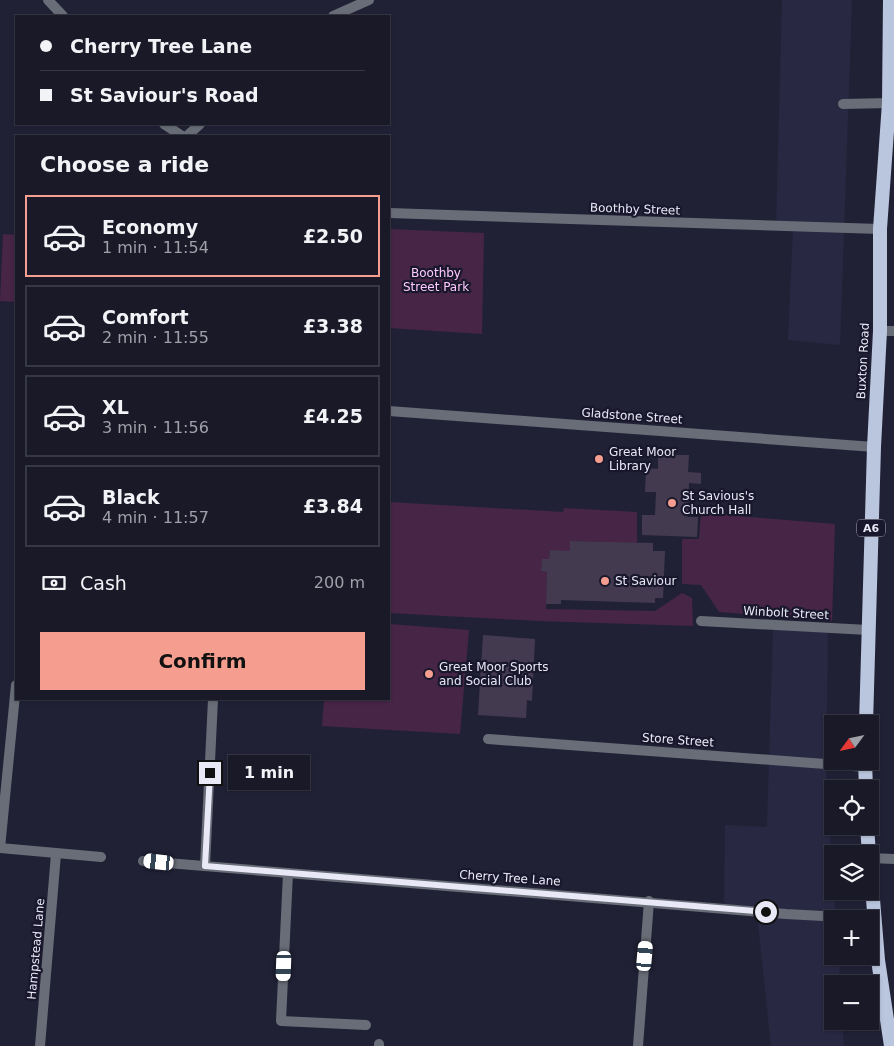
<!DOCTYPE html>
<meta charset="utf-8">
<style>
body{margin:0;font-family:"DejaVu Sans",sans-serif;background:#222230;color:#f1f3f6;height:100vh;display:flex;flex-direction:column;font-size:19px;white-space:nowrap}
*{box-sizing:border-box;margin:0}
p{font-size:16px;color:#9fa0a8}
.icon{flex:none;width:28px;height:28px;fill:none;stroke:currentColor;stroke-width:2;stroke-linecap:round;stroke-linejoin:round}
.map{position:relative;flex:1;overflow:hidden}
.panel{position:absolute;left:15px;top:135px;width:375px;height:565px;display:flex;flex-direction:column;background:#191928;border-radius:0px;box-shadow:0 1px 4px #0004,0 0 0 1px #373845}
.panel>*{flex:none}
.top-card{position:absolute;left:15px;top:15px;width:375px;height:110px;border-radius:0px;box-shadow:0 1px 4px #0004,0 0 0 1px #373845;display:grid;align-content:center;height:110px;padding:0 25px;background:#191928}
.needle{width:32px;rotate:237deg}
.fabs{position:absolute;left:824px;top:715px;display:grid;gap:10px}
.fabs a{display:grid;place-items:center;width:55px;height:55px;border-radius:0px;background:#191928;box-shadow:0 1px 4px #0004,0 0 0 1px #373845;font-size:25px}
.end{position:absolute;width:22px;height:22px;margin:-11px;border:6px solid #e8e8f7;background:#111;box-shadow:0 0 0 2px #111}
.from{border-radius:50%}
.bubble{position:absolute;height:35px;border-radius:0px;background:#191928;box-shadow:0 1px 4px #0004,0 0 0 1px #373845;font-size:16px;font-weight:700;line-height:35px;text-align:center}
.car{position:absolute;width:15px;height:30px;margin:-15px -8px;border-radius:6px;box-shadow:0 0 4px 1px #0007;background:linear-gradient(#fff 24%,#345 0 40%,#fff 0 76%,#345 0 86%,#fff 0)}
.top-card b{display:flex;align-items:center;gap:18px;height:48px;font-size:19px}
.top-card b+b{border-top:1px solid #373845}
.top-card i{width:12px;height:12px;background:#f1f3f6}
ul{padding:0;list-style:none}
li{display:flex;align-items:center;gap:15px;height:82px;margin:0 10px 8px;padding:0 15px;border:2px solid #373845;border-radius:0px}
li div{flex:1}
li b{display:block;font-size:19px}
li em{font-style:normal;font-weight:700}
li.on{border-color:#f59d8e}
li>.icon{width:45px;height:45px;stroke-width:1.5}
h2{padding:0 25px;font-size:22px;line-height:60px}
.pay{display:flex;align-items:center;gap:12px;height:55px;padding:0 25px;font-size:19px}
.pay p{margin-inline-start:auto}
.button{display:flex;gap:10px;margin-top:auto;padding:10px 25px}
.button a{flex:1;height:58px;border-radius:0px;background:#f59d8e;color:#111;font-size:20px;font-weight:700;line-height:58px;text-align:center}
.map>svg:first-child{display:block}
.built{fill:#282843}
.green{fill:#472547}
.building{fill:#443a50}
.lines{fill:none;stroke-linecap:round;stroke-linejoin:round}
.service{stroke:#686d77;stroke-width:10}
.minor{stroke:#686d77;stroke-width:10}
.trunk{stroke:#bac6de;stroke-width:14}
.route{stroke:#e8e8f7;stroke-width:6}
.poi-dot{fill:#f59d8e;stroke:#18172b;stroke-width:2}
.labels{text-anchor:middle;stroke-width:4.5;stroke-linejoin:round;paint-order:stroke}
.shield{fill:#18172b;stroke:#aaa9ba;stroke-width:1}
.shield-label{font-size:11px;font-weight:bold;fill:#e8e8f7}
.street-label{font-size:12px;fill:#e8e8f7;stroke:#18172b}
.park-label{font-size:12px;fill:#ffc9ff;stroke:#18172b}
.poi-label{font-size:12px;fill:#e8e8f7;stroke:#18172b;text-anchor:start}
</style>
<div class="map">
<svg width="894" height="1046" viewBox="0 0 894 1046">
<rect width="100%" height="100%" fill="#212136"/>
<g class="built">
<polygon points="782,0 852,0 840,345 788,340 793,230 776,230"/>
<polygon points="773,629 828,631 826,782 836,919 832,919 832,956 839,956 840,984 832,984 832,1021 842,1021 844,1046 771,1046 757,914 724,912 725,825 767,827"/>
</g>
<g class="green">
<polygon points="389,229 484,233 482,334 389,328"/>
<polygon points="3,234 16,235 16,302 0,301"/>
<polygon points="389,502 563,512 564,508 637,512 637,543 570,541 570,551 550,551 549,559 542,560 541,571 547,572 546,609 655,611 682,593 692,598 693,626 539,621 389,613"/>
<polygon points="701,513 835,524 832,621 719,612 701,585 682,584 682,539 699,539"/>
<polygon points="389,624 469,630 460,734 322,726 324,699 389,699"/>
</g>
<g class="building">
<polygon points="658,455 689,455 688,472 701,473 701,484 689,483 688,517 698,517 697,537 642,535 642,515 655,515 656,492 645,492 646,468 658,469"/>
<polygon points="570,541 653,543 653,551 665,551 663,598 655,598 655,603 561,600 561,604 546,604 547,572 541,571 542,559 549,559 550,550 570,551"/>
<polygon points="483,635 535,639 532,701 527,700 526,718 478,715"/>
</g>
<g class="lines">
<g class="service">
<polyline points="843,104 889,103"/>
<polyline points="880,331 894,331"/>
</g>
<g class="minor">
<polyline points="48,0 63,16"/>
<polyline points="333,16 369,0"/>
<polyline points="164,124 182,136"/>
<polyline points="187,136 200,124"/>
<polyline points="389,213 880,229"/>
<polyline points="389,411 874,447"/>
<polyline points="701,621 868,630"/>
<polyline points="488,739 865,767"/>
<polyline points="0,848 16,685"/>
<polyline points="0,848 101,857"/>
<polyline points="870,858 894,859"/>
<polyline points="143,861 786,914 841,917 874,914"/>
<polyline points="205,866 213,699"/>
<polyline points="288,873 281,1021 366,1025"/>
<polyline points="379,1044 379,1046"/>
<polyline points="40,1046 56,854"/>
<polyline points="638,1046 649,901"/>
</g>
<g class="trunk">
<polyline points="866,724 874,447 880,331 880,229 889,103 890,0"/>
<polyline points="865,761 866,789"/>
<polyline points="867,826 869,854"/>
<polyline points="870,863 878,960 891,1046"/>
</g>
</g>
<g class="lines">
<polyline class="route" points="210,773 205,866 766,912"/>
</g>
<g class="poi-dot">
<circle cx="599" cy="459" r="5"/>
<circle cx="672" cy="503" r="5"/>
<circle cx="605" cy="581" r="5"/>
<circle cx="429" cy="674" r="5"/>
</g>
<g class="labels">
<rect class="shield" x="857" y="519.5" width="28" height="17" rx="4"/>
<g class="shield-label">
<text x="871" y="532">A6</text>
</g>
<g class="street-label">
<text transform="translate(635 209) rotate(2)" y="4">Boothby Street</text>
<text transform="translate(863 361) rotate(-87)" y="4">Buxton Road</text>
<text transform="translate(632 416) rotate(4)" y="4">Gladstone Street</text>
<text transform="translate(786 613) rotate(3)" y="4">Winbolt Street</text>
<text transform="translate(678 740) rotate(4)" y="4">Store Street</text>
<text transform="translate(510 878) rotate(4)" y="4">Cherry Tree Lane</text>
<text transform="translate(36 949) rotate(-85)" y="4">Hampstead Lane</text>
</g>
<g class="park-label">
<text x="436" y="277">Boothby<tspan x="436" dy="14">Street Park</tspan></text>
</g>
<g class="poi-label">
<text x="609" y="456">Great Moor<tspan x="609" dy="14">Library</tspan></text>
<text x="682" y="500">St Savious's<tspan x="682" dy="14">Church Hall</tspan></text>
<text x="615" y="585">St Saviour</text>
<text x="439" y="671">Great Moor Sports<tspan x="439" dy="14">and Social Club</tspan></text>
</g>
</g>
</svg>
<div class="fabs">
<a><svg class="needle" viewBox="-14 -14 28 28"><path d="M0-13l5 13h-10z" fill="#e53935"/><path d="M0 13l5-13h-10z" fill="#9fa0a8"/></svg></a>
<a><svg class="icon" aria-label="locate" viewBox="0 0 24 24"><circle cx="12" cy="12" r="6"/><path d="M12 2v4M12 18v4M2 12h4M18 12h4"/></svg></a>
<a><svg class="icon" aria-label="layers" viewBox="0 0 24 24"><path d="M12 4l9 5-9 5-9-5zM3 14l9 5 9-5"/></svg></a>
<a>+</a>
<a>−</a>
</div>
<i class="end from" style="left:766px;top:912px"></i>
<i class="end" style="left:210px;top:773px"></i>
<div class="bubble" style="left:228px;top:755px;width:82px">1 min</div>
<i class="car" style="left:159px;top:862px;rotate:276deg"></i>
<i class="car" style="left:645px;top:956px;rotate:5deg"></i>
<i class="car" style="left:284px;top:966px;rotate:182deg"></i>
<div class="top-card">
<b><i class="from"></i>Cherry Tree Lane</b>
<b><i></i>St Saviour's Road</b>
</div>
<section class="panel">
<h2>Choose a ride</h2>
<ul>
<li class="on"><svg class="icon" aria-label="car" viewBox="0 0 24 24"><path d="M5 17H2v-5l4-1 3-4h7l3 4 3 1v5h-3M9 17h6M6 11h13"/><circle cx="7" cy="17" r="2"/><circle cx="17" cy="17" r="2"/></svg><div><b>Economy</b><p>1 min · 11:54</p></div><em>£2.50</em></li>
<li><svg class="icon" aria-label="car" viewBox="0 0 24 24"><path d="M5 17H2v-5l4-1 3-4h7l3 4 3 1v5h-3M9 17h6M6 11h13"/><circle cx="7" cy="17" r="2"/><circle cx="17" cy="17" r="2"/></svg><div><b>Comfort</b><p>2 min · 11:55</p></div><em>£3.38</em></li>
<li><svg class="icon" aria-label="car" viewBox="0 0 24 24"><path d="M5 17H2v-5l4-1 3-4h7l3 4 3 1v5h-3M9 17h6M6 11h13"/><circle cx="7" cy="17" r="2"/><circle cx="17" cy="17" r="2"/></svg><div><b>XL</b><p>3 min · 11:56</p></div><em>£4.25</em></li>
<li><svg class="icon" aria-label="car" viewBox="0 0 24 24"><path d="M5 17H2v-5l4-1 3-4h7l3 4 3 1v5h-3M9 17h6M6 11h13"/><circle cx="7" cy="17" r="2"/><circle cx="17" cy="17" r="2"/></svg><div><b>Black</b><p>4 min · 11:57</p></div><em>£3.84</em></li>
</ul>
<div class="pay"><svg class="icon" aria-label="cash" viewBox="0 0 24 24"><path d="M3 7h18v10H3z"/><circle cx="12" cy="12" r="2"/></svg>Cash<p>200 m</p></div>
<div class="button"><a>Confirm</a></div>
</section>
</div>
